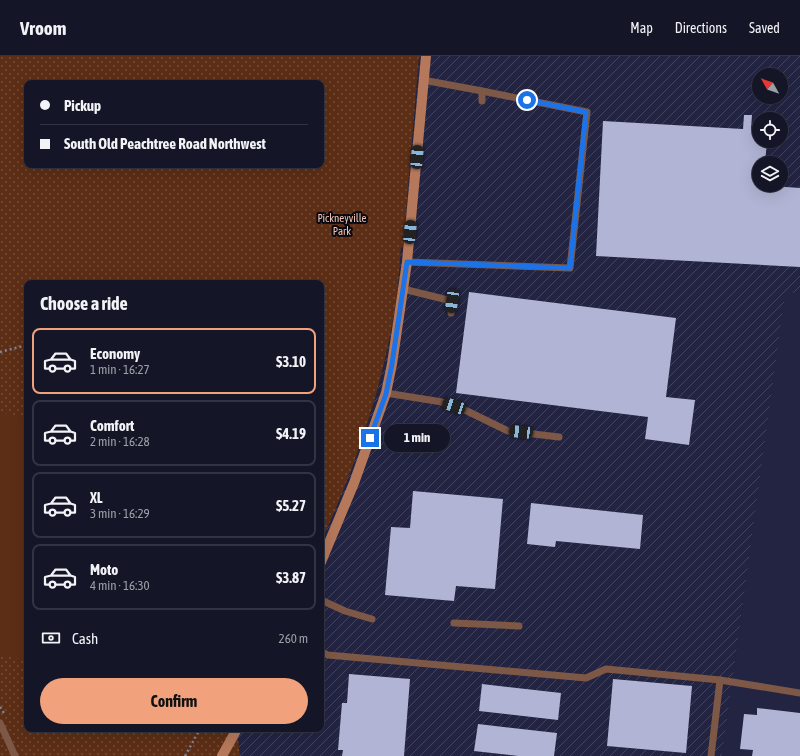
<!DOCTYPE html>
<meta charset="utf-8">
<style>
body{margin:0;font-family:"Asap Condensed",sans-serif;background:#212232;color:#f1f3f6;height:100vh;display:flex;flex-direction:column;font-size:15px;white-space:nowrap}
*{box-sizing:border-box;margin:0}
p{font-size:13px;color:#9d9fa7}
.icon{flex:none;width:22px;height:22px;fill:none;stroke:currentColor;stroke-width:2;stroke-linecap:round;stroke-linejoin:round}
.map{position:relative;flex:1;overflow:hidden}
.side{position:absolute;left:24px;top:224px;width:300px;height:452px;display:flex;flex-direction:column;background:#141526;border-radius:8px;box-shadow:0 4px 16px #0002,0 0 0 1px #333443}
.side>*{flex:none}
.top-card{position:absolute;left:24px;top:24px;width:300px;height:88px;border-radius:8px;box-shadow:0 4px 16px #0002,0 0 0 1px #333443;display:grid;align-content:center;height:88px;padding:0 16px;background:#141526}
.needle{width:26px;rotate:310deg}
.controls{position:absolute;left:752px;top:12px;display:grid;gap:8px}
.controls a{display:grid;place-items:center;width:36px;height:36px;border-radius:50%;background:#141526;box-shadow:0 4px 16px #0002,0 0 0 1px #333443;font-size:20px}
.end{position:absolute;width:18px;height:18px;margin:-9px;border:5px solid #1a73e8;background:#fff;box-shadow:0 0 0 2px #fff}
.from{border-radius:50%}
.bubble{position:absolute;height:28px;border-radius:14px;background:#141526;box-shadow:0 4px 16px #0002,0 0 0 1px #333443;font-size:13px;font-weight:700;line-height:28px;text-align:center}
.car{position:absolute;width:12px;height:24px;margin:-12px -6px;border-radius:5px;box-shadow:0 0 3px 1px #0007;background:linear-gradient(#222 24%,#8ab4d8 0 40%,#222 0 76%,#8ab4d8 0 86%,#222 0)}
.top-card b{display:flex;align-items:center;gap:14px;height:38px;font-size:15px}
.top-card b+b{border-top:1px solid #333443}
.top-card i{width:10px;height:10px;background:#f1f3f6}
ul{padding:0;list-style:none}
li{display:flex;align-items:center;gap:12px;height:66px;margin:0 8px 6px;padding:0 8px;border:2px solid #333443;border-radius:8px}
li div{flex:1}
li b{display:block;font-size:15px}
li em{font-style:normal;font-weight:700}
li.active{border-color:#f1a17c}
li>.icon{width:36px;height:36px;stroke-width:1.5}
h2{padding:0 16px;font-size:18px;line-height:48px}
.pay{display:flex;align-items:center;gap:10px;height:44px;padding:0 16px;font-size:15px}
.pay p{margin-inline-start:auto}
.action{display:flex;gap:8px;margin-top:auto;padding:8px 16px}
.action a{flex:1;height:46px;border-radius:24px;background:#f1a17c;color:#111;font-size:16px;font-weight:700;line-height:46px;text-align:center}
header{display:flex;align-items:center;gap:24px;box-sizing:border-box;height:56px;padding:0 20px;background:#141526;border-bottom:1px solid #333443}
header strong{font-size:19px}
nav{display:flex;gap:22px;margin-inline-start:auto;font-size:14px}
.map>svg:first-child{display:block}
.built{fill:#232442}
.industrial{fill:url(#industrial-furrows);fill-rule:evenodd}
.park{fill:url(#park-dots);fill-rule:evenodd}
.pitch{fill:#5c2e15}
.building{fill:#b1b4d4}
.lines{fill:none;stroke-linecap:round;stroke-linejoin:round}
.path{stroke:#838498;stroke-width:2.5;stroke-dasharray:2 3;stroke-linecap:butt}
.lane{stroke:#7e5846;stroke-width:7}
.secondary{stroke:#b5785b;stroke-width:10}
.route{stroke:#1a73e8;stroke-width:5}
.labels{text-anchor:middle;stroke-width:4;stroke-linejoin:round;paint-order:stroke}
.park-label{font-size:11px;fill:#f7c6b0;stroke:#070812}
</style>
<header>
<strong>Vroom</strong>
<nav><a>Map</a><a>Directions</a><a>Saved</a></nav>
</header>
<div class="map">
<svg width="800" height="700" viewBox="0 0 800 700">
<defs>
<pattern id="industrial-furrows" width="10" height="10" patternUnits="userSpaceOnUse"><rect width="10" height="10" fill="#232442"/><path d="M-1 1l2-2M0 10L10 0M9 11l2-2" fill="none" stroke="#43445e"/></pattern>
<pattern id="park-dots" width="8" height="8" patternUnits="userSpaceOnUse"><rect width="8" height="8" fill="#5c2e15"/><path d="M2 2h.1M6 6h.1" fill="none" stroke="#734c38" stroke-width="1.8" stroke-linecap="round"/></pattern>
</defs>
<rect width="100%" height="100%" fill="#1b1c33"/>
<polygon class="built" points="800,236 800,700 722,700 785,237"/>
<path class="industrial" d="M419,0H800V236L785,238L722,700H240L237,673H321V486L368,366L384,309L394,257L401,192L403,190ZM759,19H781V41H759ZM759,63H781V85H759ZM759,107H781V129H759Z"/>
<path class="park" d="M0,0H419L403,191L401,192C399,214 398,237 394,258C381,337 354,414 321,486V227H27V673H237L240,700H0ZM27,27H321V109H27Z"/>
<polygon class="pitch" points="0,356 27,362 27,605 0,598"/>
<g class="building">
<polygon points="744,59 752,59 751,73 759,74 759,85 767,85 765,107 759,107 759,129 800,132 800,211 596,200 603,65 743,73"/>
<polygon points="469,236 676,262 666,341 695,344 689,389 645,383 648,361 456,337"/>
<polygon points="413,435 503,443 495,533 456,530 454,545 385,539 391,471 410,472"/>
<polygon points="531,447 643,459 640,493 556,485 555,491 527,488"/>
<polygon points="349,618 410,623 404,700 342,700 343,694 338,694 342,647 347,647"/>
<polygon points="613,623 692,630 686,697 607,690"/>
<polygon points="482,628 561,637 558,664 479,655"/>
<polygon points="757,652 800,657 800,700 752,700 753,694 740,693 744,658 757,659"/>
<polygon points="478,668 557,677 554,700 518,700 474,695"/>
</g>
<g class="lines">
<g class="path">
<polyline points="0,296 27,289"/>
<polyline points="0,651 4,657"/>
<polyline points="185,700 200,673"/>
</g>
<g class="lane">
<polyline points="423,24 482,35 482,45"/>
<polyline points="407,206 570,212 587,56 482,35"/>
<polyline points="403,233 452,245 451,257"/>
<polyline points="386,337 442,346 467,355 508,375 559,381"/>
<polyline points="321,544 345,555 372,563"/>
<polyline points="454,567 519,570"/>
<polyline points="321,596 328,599 586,622 606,613 720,624"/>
<polyline points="0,667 15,700"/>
<polyline points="711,700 720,624 800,637"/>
</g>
<g class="secondary">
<polyline points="321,506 354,427 386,337 392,308 407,206 426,0"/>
<polyline points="222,700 237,673"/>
</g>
</g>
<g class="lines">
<polyline class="route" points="370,382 386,338 392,308 407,206 570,212 586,56 527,44"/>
</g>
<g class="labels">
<g class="park-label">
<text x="342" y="166">Pickneyville<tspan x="342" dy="13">Park</tspan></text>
</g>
</g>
</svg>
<div class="controls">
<a><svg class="needle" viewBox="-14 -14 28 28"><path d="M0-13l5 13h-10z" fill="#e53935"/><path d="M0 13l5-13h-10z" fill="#9d9fa7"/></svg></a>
<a><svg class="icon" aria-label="locate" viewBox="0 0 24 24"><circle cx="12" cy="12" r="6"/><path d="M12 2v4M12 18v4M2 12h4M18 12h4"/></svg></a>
<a><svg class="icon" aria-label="layers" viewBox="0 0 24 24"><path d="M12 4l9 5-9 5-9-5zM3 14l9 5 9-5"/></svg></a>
</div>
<i class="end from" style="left:527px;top:44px"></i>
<i class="end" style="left:370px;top:382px"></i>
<div class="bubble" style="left:384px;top:368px;width:66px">1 min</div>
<i class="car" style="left:417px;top:101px;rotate:5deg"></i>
<i class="car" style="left:410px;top:176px;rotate:6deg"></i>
<i class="car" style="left:452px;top:245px;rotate:188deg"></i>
<i class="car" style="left:454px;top:350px;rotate:289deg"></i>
<i class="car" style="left:521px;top:376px;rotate:276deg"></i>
<div class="top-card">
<b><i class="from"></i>Pickup</b>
<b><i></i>South Old Peachtree Road Northwest</b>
</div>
<section class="side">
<h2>Choose a ride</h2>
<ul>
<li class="active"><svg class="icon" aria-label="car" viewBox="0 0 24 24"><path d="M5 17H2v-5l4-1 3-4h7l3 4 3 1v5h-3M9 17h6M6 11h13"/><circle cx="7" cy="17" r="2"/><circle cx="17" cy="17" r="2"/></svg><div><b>Economy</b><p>1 min · 16:27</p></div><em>$3.10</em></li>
<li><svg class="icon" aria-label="car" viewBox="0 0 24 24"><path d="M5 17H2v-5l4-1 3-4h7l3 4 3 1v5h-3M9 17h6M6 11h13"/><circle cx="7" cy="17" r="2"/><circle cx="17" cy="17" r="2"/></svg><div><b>Comfort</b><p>2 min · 16:28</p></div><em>$4.19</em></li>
<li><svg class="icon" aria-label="car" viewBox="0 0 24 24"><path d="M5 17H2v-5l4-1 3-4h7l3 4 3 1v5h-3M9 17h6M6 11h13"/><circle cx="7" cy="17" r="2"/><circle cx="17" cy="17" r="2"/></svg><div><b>XL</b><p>3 min · 16:29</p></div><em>$5.27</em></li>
<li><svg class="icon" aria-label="car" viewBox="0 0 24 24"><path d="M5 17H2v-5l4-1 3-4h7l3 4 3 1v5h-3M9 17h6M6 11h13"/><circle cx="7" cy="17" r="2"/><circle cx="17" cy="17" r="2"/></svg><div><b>Moto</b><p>4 min · 16:30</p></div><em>$3.87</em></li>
</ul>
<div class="pay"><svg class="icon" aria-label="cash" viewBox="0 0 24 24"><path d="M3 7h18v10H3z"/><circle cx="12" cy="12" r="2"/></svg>Cash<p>260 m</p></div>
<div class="action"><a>Confirm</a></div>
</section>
</div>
